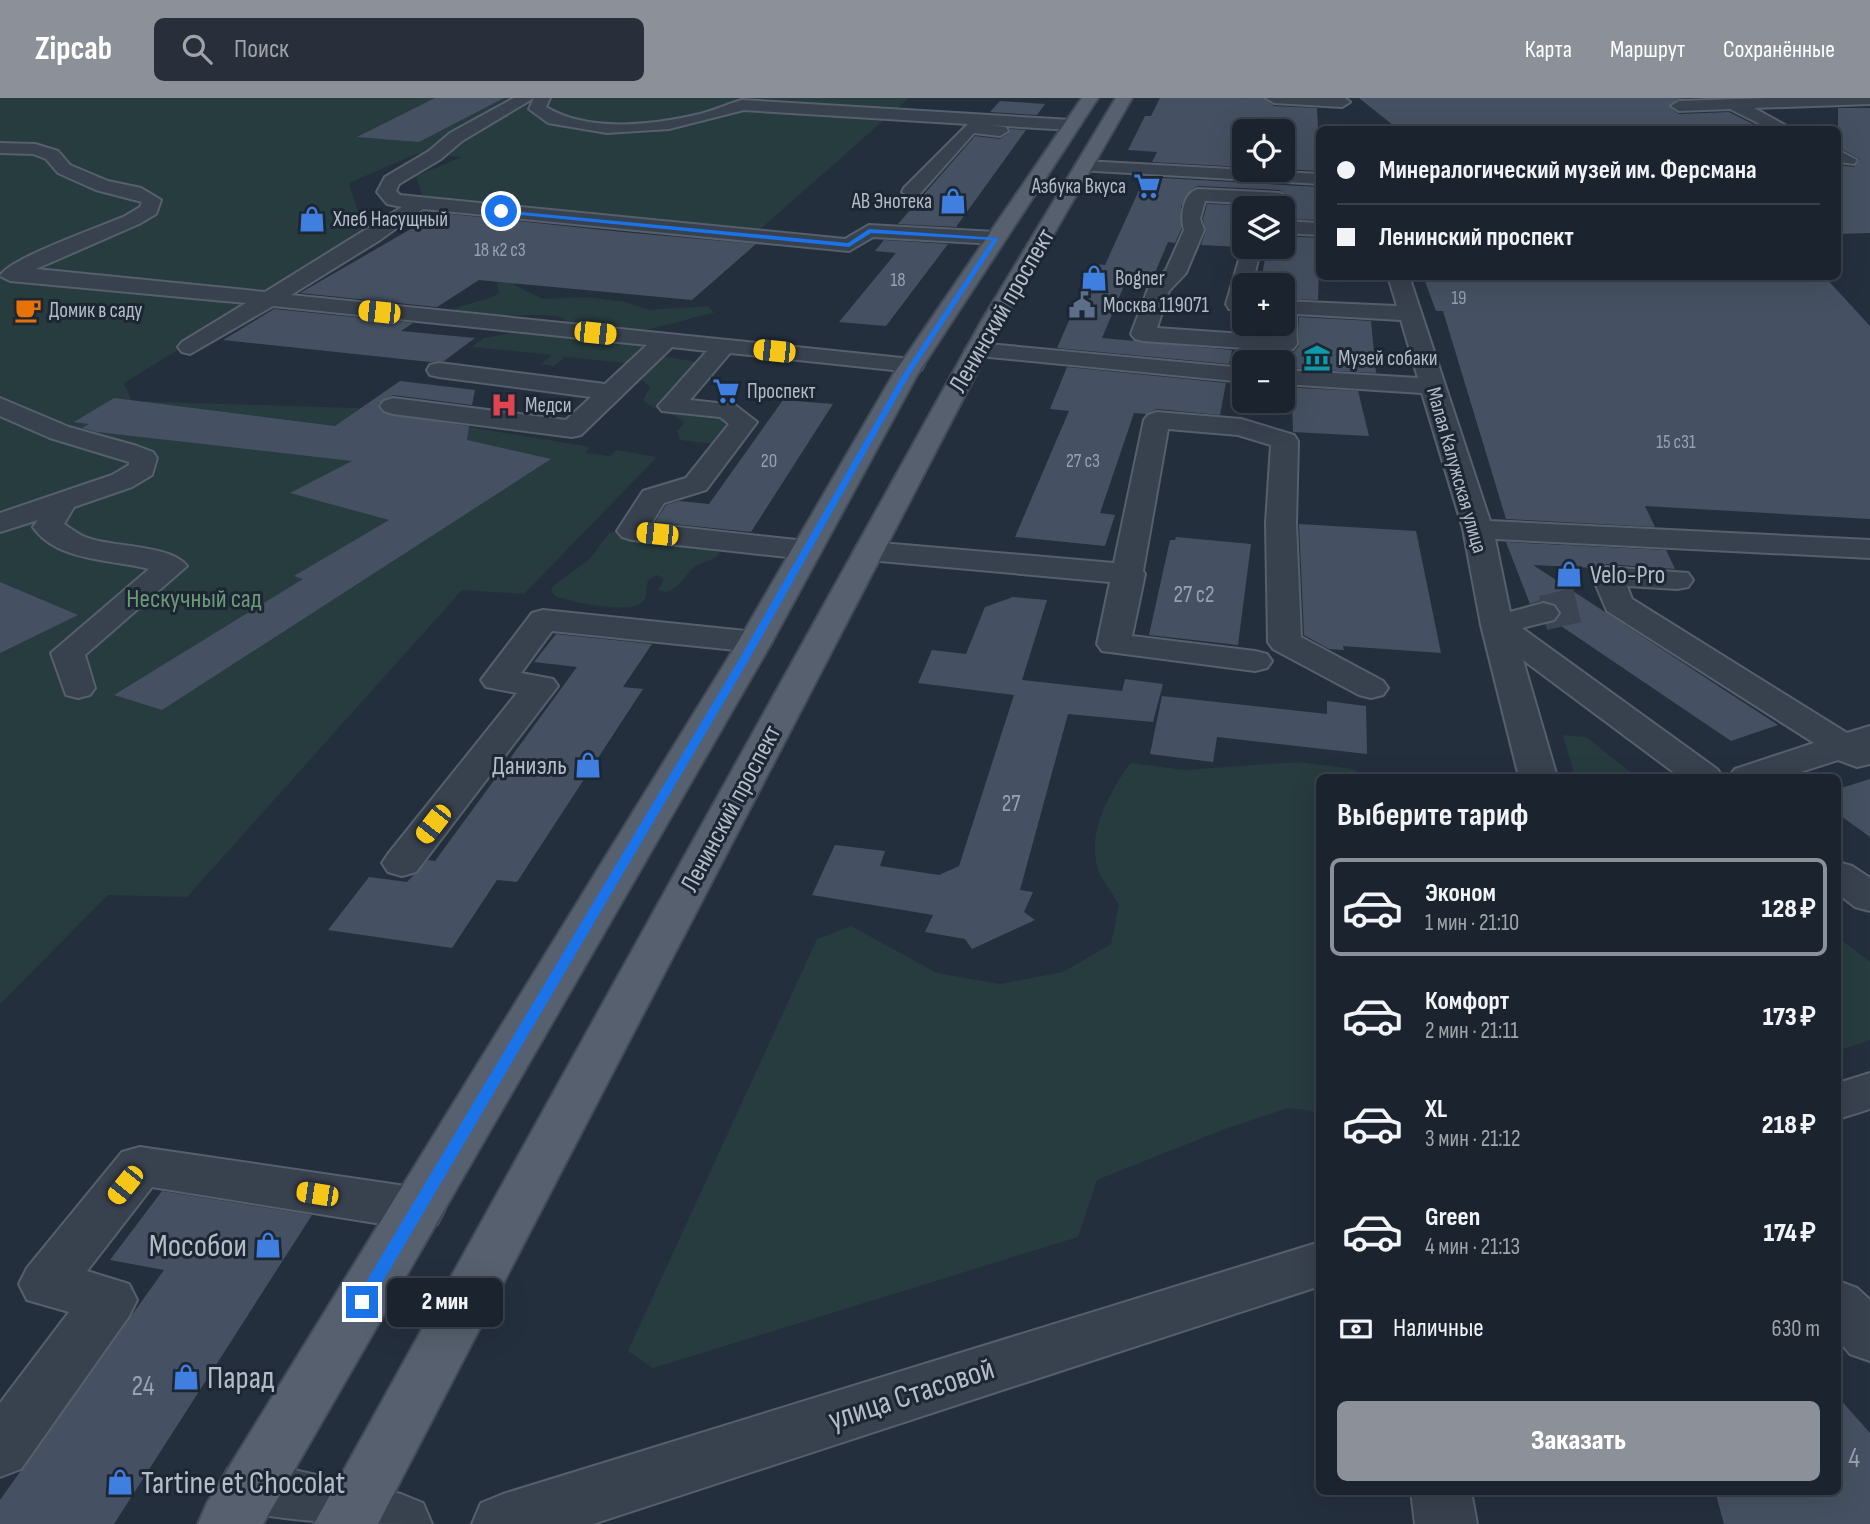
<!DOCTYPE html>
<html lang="ru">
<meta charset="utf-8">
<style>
body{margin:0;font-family:"Sofia Sans Condensed",sans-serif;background:#282f3a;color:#f1f3f6;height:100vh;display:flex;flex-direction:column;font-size:26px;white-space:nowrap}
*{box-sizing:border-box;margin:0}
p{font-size:23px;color:#a0a4aa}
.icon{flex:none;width:38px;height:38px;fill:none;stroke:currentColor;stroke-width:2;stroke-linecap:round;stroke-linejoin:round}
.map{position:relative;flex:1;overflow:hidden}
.panel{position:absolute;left:1316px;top:676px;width:525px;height:721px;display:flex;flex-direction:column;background:#1b232e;border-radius:10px;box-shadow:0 7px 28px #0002,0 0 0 2px #39404a}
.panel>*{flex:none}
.banner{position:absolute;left:1316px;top:28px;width:525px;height:154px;border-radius:10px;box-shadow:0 7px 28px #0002,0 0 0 2px #39404a;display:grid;align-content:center;height:154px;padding:0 21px;background:#1b232e}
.fabs{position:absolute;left:1232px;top:21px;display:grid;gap:14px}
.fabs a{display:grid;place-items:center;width:63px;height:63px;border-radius:10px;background:#1b232e;box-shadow:0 7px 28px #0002,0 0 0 2px #39404a;font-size:35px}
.end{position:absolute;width:32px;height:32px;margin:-16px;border:9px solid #1a73e8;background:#fff;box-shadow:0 0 0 4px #fff}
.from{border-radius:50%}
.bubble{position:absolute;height:49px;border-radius:10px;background:#1b232e;box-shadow:0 7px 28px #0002,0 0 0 2px #39404a;font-size:23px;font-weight:800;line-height:49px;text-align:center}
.car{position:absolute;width:21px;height:42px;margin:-21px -10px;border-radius:9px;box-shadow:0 0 5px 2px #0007;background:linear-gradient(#f5c518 24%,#345 0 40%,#f5c518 0 76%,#345 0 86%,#f5c518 0)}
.banner b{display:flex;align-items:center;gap:24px;height:66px;font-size:26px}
.banner b+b{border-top:2px solid #39404a}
.banner i{width:18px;height:18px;background:#f1f3f6}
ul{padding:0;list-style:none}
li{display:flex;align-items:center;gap:21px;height:98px;margin:0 14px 10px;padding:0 7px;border:4px solid transparent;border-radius:10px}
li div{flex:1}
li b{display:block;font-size:26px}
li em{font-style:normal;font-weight:800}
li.current{border-color:#8c9099}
li>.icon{width:63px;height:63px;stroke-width:1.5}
h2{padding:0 21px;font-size:32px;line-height:84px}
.pay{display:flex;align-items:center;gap:18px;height:77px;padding:0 21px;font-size:26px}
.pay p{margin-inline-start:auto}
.cta{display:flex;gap:14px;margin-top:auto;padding:14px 21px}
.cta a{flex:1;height:80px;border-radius:10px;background:#8c9099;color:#fff;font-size:28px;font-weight:800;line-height:80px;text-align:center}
header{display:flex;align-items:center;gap:42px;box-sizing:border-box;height:98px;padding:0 35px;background:#8c9099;color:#fff}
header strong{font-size:33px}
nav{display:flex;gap:38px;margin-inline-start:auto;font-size:24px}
.search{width:490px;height:63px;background:#282f3a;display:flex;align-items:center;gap:18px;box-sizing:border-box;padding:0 24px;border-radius:10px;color:#a0a4aa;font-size:26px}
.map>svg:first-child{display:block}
.green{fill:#263c3f}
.building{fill:#455162}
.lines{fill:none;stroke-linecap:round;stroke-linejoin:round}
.minor-tunnel{stroke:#3a4453;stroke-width:35;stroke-dasharray:35 18;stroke-linecap:butt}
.minor-casing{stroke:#565f6c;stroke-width:4}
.major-casing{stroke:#414a57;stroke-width:4}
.minor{fill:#38414e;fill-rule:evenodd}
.major{fill:#56606e;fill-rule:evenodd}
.route{fill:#1a73e8}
.labels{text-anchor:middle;stroke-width:6;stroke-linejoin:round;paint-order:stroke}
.far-number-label{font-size:19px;fill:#98a1af}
.far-poi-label{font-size:21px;fill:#b4bcc9;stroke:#1d2633;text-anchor:start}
.far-street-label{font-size:21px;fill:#b4bcc9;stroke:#1d2633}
.number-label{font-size:23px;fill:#98a1af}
.street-label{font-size:26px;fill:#b4bcc9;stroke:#1d2633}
.poi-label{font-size:26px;fill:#b4bcc9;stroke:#1d2633;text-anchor:start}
.park-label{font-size:26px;fill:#6b9a76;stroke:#1d2633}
.near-number-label{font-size:28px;fill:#98a1af}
.near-poi-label{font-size:32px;fill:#b4bcc9;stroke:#1d2633;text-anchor:start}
.near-street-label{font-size:32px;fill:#b4bcc9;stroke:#1d2633}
</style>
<header>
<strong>Zipcab</strong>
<div class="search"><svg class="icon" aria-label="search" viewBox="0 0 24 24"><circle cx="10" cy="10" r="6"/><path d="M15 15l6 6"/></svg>Поиск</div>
<nav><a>Карта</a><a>Маршрут</a><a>Сохранённые</a></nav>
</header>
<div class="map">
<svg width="1870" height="1426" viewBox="0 0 1870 1426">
<rect width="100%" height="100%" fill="#242f3e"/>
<g class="green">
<polygon points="0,0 909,0 757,134 423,99 416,78 462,59 416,56 349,85 365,137 124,285 132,303 356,310 590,349 585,355 610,358 616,352 657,359 524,496 462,492 187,799 108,797 0,906"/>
<path d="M537,176L514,187L543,201L586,199L626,204L649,212L708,208L714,215C681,221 650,236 615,233C604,232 589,232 578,229C569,226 564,218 554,218C518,215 483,221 448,216C460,204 482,206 499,195L497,184L486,177Z"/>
<path d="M511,235L642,245L661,258L698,264L677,294L714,317L735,325L714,346L680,342L677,333L684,325C672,312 655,315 643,302L650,290L637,276L636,266L565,259L554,268L541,266L552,257L472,249L483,240Z"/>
<path d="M624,432L721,448C720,464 707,461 696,468C684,476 684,487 666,494L658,492L664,481L657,477L648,482C646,489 647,499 643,504C629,517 571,504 555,498L551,493L553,488L589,462L609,435Z"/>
<polygon points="1563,637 1586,639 1636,679 1575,679"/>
<path d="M1298,664L1353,671L1367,679H1320L1319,1014L1288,1010L1225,1031L1097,1082L1078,1139L653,1270L628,1253L817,841L851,828L937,875L1000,886L1063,874L1111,846L1119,807C1113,795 1100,781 1097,768C1088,730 1110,695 1130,665L1185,672Z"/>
<polygon points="1838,839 1870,864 1870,942 1838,953"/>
</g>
<g class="building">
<polygon points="435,0 504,0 419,44 357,39"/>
<polygon points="1160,0 1264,0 1274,8 1317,10 1320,73 1283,71 1283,33 1244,33 1244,69 1152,64 1157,54 1128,52 1145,18 1151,18"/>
<polygon points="1359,0 1690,0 1678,1 1669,9 1679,16 1729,14 1765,32 1399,32"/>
<polygon points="1000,3 1045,6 1037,17 990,14"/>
<polygon points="1838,10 1870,10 1870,135 1838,136 1838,67 1854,69 1860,61 1838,49"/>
<polygon points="1010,31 1026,32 956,129 898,126 975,38 1000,41 1009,35"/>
<polygon points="1145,79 1320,89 1320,122 1283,121 1292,110 1292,101 1280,92 1198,88 1192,91 1181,108 1181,132 1175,145 1168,144 1151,184 1126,183 1102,240 1232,252 1229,266 1057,250 1094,166 1105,167"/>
<polygon points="1207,106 1267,108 1267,110 1244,110 1244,142 1240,149 1201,147 1206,133 1203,121"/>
<polygon points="451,116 622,134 756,146 692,202 479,182 437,209 300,195 435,117"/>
<polygon points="1283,138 1320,140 1318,202 1283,201 1283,187 1260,187 1267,151 1263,149 1283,149"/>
<polygon points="884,142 948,146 886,228 839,224 896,155 875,153"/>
<polygon points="1423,178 1824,178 1870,228 1870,421 1645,408 1655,429 1506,421 1443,213 1436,213"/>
<polygon points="274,211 413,225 401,233 475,240 444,263 430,264 223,242"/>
<polygon points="1299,219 1371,223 1376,275 1283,270 1283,264 1276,264 1274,255 1294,254 1299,248"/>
<polygon points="1067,269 1226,285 1220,317 1157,311 1146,316 1134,315 1100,415 1115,417 1105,448 1015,439 1069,313 1050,311"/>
<polygon points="400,283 475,292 472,307 393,297 378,306 383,315 469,328 467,342 551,361 162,612 114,597 303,481 294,478 389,422 290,395 352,363 97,334 82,330 89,326 74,324 114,300 335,328"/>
<polygon points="1283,289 1358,293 1369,338 1293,334 1292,307 1281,306"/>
<polygon points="783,302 833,306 751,434 655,424 666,407 679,403 709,406"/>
<polygon points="1299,426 1416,433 1441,555 1343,548 1344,552 1329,551 1304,537"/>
<polygon points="1176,439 1251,446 1238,547 1149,537 1170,442 1175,442"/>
<polygon points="1506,444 1666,452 1675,471 1607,466 1594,470 1533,467 1778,627 1731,643 1555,524 1562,515 1555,505 1542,502 1530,506"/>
<polygon points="0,484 78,517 0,555"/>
<polygon points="1013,499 1047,502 1022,582 1122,593 1125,581 1163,586 1153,624 1068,616 1020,792 1033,794 1024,814 1035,822 972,851 965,841 925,834 933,817 812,797 835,747 885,753 880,768 939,777 959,768 1014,597 918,585 932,552 966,556 985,509"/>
<polygon points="556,536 652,546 623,589 643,591 517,784 497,782 452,850 328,832 369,779 407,784 428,762 435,763 577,569 534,564"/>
<polygon points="1162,598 1327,616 1327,603 1366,608 1367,656 1217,639 1213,664 1150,656"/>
<polygon points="1870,681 1870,739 1838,716 1838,691"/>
<polygon points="162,1093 312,1117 114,1426 0,1426 0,1402 164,1172 110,1162"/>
<polygon points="1838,1299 1870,1335 1870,1426 1724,1426 1715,1393 1838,1393"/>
</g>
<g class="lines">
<polyline class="minor-tunnel" points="1543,515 1590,504"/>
<g class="minor-casing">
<g id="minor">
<path d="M514,0H534L462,43L441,61L399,86L396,93L400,97L419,99L845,141L869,127L996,134L1006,140L996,146L873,139L849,153L423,111L380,142L291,197L921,262L924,267L921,272L912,274L730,255L690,302L735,307L757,324L706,392L664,405L651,426L806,443L817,446L821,452L817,458L806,461L632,442L622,439L617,433L643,393L686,380L729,326L720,319L662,313L658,308L707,253L672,249L581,337L572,339L393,316L384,313L380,308L384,303L393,300L566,322L591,299L439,279L430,277L427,272L430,267L439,265L605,286L647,247L273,208L190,256L182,254L178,249L182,244L246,205L10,183L0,178C7,161 103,128 125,118L140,109L142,104L96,92L58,75L46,61L33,56L0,55V45L35,46L58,53L70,67L108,83L141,90L161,102L156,116L139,126L36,171L265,194L402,109L387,106L377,94L385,79L429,53L450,35Z"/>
<path d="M534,0H550L546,9C589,35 654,27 700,16C715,12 728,6 742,2L1071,22L1079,27L1071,32L988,27L1006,29L1008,33L1000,38L974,35L918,98L911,100L902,94L904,90L968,26L744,12L669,31L607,35L548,25L529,11Z"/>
<polygon points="1266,0 1345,0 1350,4 1342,9 1274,5"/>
<polygon points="1768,0 1870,0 1870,6 1754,10 1794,32 1772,32 1730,11 1679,13 1671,8 1679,3"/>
<polygon points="1838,52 1857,62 1854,66 1838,64"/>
<polygon points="1084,63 1320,76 1320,86 1078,72 1075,68 1078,64"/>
<path d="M1198,91L1280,95L1289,101V110L1283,115V110H1270V106L1205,103L1200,121L1204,132L1186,175L1169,193L1157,230L1273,238L1274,226H1283V203L1397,208L1388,178H1409L1490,423L1870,442V460L1495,441L1510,514L1543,505L1554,508L1559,515L1554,522L1522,530L1717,671L1723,679H1680L1523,562L1557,679H1519L1481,527L1463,431L1422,295L1283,286V272L1418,280L1401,222L1296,216L1297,246L1293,251L1285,253L1143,243L1135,241L1131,236L1148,191L1166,172L1184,132C1180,119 1183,95 1198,91Z"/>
<polygon points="1283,123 1320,125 1320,137 1283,135"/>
<polygon points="1244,145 1244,149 1261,149 1252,187 1244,187 1244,213 1229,211 1226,206"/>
<polygon points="977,245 1244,270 1244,284 969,257 965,252 969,247"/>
<path d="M0,300L69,329L137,348L153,354L157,360L152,377L132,389L74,409L64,426C72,431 80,438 88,440C112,449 172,447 187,468L85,557L95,590L90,597L78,600L66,597L51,555L149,471C113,461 57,464 33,429L38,422L0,434V415L112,377L129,367V364L50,340L0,318Z"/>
<polygon points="1157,314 1241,321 1294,337 1298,343 1296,425 1301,539 1383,583 1388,590 1383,597 1371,600 1359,597 1273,551 1268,544 1266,425 1271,347 1238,337 1168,331 1143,473 1145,476 1132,538 1255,553 1267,556 1272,563 1267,570 1255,573 1102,553 1097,546 1110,484 869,462 858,459 854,453 858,447 869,444 1114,465 1144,322 1148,317"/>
<polygon points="1607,469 1688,475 1693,482 1688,489 1677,491 1627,488 1632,501 1847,635 1870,628 1870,666 1857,669 1838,662 1785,679 1729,679 1735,671 1814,645 1607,513 1592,478 1596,471"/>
<polygon points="543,512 755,534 767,537 772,544 767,551 755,554 552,533 521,575 553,581 558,588 416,774 402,778 388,774 382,765 388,756 517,595 486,589 481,582 532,515"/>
<polygon points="1838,764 1852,768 1870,780 1870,813 1855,809 1838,796"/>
<polygon points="1870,975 1870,1011 1838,1021 1838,985"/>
<polygon points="140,1049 419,1090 437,1096 445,1111 437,1126 419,1132 152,1089 87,1173 129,1186 137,1202 129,1218 21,1371 0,1379 0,1305 69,1214 27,1202 19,1186 27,1170 122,1054"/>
<polygon points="1320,1144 1320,1188 593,1426 472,1426 481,1405 503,1396"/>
<polygon points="1838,1183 1857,1190 1870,1202 1870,1263 1850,1256 1838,1242"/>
<path d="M249,1362L401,1396L423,1405L432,1426C364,1426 292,1426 228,1410L219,1390L228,1370Z"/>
<polygon points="1411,1393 1471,1393 1477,1426 1415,1426"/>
</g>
</g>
<g class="major-casing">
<g id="major">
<polygon points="1082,0 1098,0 917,277 772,544 263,1426 198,1426 207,1405 738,544 893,277"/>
<polygon points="1116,0 1132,0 1003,224 378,1426 314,1426 981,224"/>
</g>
</g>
<use href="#minor" class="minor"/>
<use href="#major" class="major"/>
</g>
<polygon class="route" points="501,112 848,145 869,131 999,140 909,278 747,565 368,1209 357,1209 357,1199 737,565 902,278 992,142 871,135 849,149 499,115"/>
<defs>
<g id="supermarket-bare" transform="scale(2.1)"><path d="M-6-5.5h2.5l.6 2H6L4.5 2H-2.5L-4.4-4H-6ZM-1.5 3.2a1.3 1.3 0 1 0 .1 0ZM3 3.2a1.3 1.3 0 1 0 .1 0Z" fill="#3f7fe0" stroke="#1d2633" stroke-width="2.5" paint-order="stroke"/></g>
<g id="shop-bare" transform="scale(2.1)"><path d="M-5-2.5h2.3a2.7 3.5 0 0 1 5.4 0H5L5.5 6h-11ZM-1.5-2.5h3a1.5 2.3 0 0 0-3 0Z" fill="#3f7fe0" stroke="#1d2633" stroke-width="2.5" paint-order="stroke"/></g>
<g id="civic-bare" transform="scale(2.1)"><path d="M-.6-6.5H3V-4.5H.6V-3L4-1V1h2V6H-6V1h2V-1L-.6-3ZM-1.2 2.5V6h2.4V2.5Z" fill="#5c6f8a" stroke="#1d2633" stroke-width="2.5" paint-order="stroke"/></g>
<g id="cafe-bare" transform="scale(2.1)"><path d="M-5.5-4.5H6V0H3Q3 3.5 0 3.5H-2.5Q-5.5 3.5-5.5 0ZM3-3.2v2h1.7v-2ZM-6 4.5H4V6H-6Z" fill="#e8710a" stroke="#1d2633" stroke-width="2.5" paint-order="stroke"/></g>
<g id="museum-bare" transform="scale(2.1)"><path d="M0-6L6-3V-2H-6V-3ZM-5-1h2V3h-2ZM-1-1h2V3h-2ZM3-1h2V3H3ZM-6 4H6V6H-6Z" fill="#0f9aa8" stroke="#1d2633" stroke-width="2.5" paint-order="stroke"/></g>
<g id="hospital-bare" transform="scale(2.1)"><path d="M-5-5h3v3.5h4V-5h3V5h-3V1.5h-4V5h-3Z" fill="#e0444e" stroke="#1d2633" stroke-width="2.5" paint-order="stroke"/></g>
</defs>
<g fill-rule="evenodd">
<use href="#supermarket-bare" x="1147" y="88"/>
<use href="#shop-bare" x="953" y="103"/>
<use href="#shop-bare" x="312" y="121"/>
<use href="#shop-bare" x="1094" y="180"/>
<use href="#civic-bare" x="1082" y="207"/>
<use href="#cafe-bare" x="28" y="212"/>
<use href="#museum-bare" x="1317" y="260"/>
<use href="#supermarket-bare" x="726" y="293"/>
<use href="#hospital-bare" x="504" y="307"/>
<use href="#shop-bare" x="1569" y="476"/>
<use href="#shop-bare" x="588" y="667"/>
<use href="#shop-bare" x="268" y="1147"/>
<use href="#shop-bare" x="186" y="1279"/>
<use href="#shop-bare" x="120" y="1384"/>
</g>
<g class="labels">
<g class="far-number-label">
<text x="500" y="158">18 к2 с3</text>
<text x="898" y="188">18</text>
<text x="1459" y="206">19</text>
<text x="1676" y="350">15 с31</text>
<text x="769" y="369">20</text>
<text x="1083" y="369">27 с3</text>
</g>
<g class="far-poi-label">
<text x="1126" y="95" text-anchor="end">Азбука Вкуса</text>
<text x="932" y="110" text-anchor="end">АВ Энотека</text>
<text x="333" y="128">Хлеб Насущный</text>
<text x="1115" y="187">Bogner</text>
<text x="1103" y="214">Москва 119071</text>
<text x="49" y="219">Домик в саду</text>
<text x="1338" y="267">Музей собаки</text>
<text x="747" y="300">Проспект</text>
<text x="525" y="314">Медси</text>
</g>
<g class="far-street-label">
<text transform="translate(1457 372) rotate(74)" y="7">Малая Калужская улица</text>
</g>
<g class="number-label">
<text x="1194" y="504">27 с2</text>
<text x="1011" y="713">27</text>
</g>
<g class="street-label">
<text transform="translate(1001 212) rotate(-60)" y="9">Ленинский проспект</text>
<text transform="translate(730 710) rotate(-62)" y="9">Ленинский проспект</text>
</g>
<g class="poi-label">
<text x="1590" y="485">Velo-Pro</text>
<text x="567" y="676" text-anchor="end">Даниэль</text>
</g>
<g class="park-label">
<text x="194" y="509">Нескучный сад</text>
</g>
<g class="near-number-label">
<text x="143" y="1297">24</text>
<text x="1854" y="1369">4</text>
</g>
<g class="near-poi-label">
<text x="247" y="1158" text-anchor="end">Мособои</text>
<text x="207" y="1290">Парад</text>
<text x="141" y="1395">Tartine et Chocolat</text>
</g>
<g class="near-street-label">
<text transform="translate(911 1295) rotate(-18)" y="11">улица Стасовой</text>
</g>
</g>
</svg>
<div class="fabs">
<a><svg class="icon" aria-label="locate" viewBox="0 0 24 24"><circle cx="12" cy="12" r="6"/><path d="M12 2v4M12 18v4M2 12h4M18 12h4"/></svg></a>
<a><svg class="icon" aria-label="layers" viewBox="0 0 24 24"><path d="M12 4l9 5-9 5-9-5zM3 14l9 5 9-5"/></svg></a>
<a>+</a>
<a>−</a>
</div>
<i class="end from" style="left:501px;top:113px"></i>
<i class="end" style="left:362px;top:1204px"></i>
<div class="bubble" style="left:387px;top:1180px;width:116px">2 мин</div>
<i class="car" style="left:379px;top:214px;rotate:276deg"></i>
<i class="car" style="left:595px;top:235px;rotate:96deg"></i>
<i class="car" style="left:774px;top:253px;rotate:276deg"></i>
<i class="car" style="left:657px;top:436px;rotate:276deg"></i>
<i class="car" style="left:433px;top:726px;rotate:218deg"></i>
<i class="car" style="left:125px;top:1087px;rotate:219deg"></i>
<i class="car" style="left:317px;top:1096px;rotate:279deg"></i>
<div class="banner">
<b><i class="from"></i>Минералогический музей им. Ферсмана</b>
<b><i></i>Ленинский проспект</b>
</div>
<section class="panel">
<h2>Выберите тариф</h2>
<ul>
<li class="current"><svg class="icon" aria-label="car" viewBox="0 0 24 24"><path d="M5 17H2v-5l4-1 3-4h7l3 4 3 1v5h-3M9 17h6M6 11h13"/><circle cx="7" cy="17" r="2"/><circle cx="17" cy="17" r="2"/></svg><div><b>Эконом</b><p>1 мин · 21:10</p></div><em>128 ₽</em></li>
<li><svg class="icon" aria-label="car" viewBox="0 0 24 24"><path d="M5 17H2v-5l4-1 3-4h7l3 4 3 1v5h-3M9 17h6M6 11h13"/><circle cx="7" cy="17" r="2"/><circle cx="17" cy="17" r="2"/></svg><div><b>Комфорт</b><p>2 мин · 21:11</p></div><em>173 ₽</em></li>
<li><svg class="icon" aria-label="car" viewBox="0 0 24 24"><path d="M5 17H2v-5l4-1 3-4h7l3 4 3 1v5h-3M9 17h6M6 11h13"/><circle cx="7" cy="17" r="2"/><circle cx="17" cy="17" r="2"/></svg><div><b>XL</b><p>3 мин · 21:12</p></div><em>218 ₽</em></li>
<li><svg class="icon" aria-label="car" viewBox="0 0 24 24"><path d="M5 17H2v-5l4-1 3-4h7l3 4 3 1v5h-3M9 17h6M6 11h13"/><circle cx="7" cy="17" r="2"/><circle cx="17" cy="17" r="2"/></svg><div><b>Green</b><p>4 мин · 21:13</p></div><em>174 ₽</em></li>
</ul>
<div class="pay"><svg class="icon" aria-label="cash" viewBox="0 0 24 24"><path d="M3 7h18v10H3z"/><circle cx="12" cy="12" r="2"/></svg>Наличные<p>630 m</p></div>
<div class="cta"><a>Заказать</a></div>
</section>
</div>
